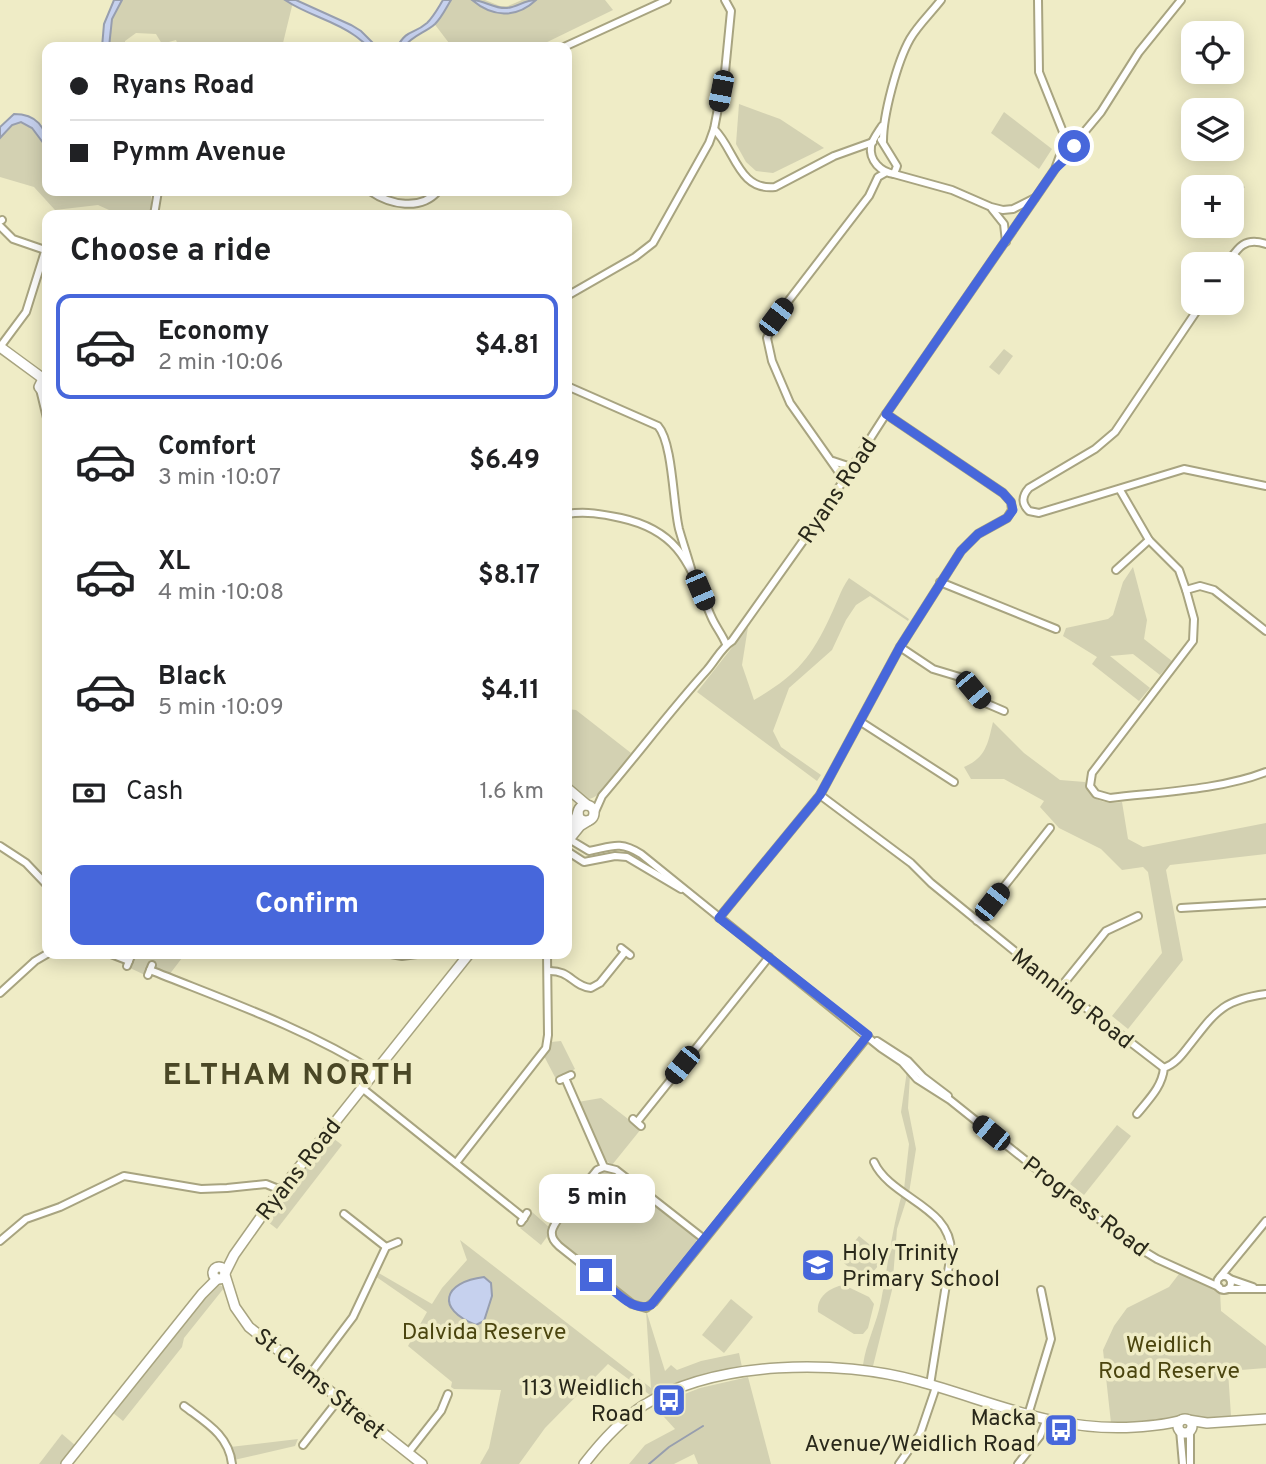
<!DOCTYPE html>
<meta charset="utf-8">
<style>
body{margin:0;font-family:Overpass,sans-serif;background:#f6f6f6;color:#202124;height:100vh;display:flex;flex-direction:column;font-size:26px;white-space:nowrap}
*{box-sizing:border-box;margin:0}
p{font-size:23px;color:#757577}
.icon{flex:none;width:38px;height:38px;fill:none;stroke:currentColor;stroke-width:2;stroke-linecap:round;stroke-linejoin:round}
.map{position:relative;flex:1;overflow:hidden}
.side{position:absolute;left:42px;top:210px;width:530px;height:749px;display:flex;flex-direction:column;background:#fff;border-radius:14px;box-shadow:0 4px 18px #0003}
.side>*{flex:none}
.top-card{position:absolute;left:42px;top:42px;width:530px;height:154px;border-radius:14px;box-shadow:0 4px 18px #0003;display:grid;align-content:center;height:154px;padding:0 28px;background:#fff}
.controls{position:absolute;left:1181px;top:21px;display:grid;gap:14px}
.controls a{display:grid;place-items:center;width:63px;height:63px;border-radius:14px;background:#fff;box-shadow:0 4px 18px #0003;font-size:35px}
.end{position:absolute;width:32px;height:32px;margin:-16px;border:9px solid #4767db;background:#fff;box-shadow:0 0 0 4px #fff}
.from{border-radius:50%}
.bubble{position:absolute;height:49px;border-radius:14px;background:#fff;box-shadow:0 4px 18px #0003;font-size:23px;font-weight:700;line-height:49px;text-align:center}
.car{position:absolute;width:21px;height:42px;margin:-21px -10px;border-radius:9px;box-shadow:0 0 5px 2px #0007;background:linear-gradient(#222 24%,#8ab4d8 0 40%,#222 0 76%,#8ab4d8 0 86%,#222 0)}
.top-card b{display:flex;align-items:center;gap:24px;height:66px;font-size:26px}
.top-card b+b{border-top:2px solid #e0e0e0}
.top-card i{width:18px;height:18px;background:#202124}
ul{padding:0;list-style:none}
li{display:flex;align-items:center;gap:21px;height:105px;margin:0 14px 10px;padding:0 14px;border:4px solid transparent;border-radius:14px}
li div{flex:1}
li b{display:block;font-size:26px}
li em{font-style:normal;font-weight:700}
li.on{border-color:#4767db}
li>.icon{width:63px;height:63px;stroke-width:1.5}
h2{padding:0 28px;font-size:32px;line-height:84px}
.pay{display:flex;align-items:center;gap:18px;height:77px;padding:0 28px;font-size:26px}
.pay p{margin-inline-start:auto}
.cta{display:flex;gap:14px;margin-top:auto;padding:14px 28px}
.cta a{flex:1;height:80px;border-radius:14px;background:#4767db;color:#fff;font-size:28px;font-weight:700;line-height:80px;text-align:center}
.map>svg:first-child{display:block}
.green{fill:#d3d1b2}
.water{fill:#c6d1ee;stroke:#979eae;stroke-width:2}
.lines{fill:none;stroke-linecap:round;stroke-linejoin:round}
.stream{stroke:#979eae;stroke-width:2}
.street-casing{stroke:#a8a480;stroke-width:10}
.secondary-casing{stroke:#a8a480;stroke-width:12}
.street{stroke:#fff;stroke-width:6}
.secondary{stroke:#fff;stroke-width:9}
.route{stroke:#4767db;stroke-width:9}
.labels{text-anchor:middle;stroke-width:7;stroke-linejoin:round;paint-order:stroke}
.street-label{font-size:23px;fill:#29281a;stroke:#efecc6}
.poi-label{font-size:23px;fill:#29281a;stroke:#efecc6;text-anchor:end}
.park-label{font-size:23px;fill:#4b450f;stroke:#efecc6}
.district-label{font-size:30px;font-weight:bold;letter-spacing:2px;fill:#4a4726;stroke:#efecc6}
</style>
<div class="map">
<svg width="1266" height="1464" viewBox="0 0 1266 1464">
<rect width="100%" height="100%" fill="#efecc6"/>
<g class="green">
<polygon points="118,0 291,0 293,2 282,47 179,47 176,40 162,44 156,34 136,33 125,41 125,47 105,47 106,25"/>
<polygon points="445,0 485,0 500,6 508,6 522,0 605,0 613,10 537,47 452,47 433,22"/>
<polygon points="739,104 780,119 824,148 773,173 756,171 746,162 736,144"/>
<polygon points="1004,112 1052,149 1039,169 991,133"/>
<polygon points="23,116 47,138 47,191 129,191 151,194 151,215 120,215 98,205 55,210 34,187 0,177 0,131"/>
<polygon points="1232,177 1245,187 1232,203 1232,187 1224,187"/>
<polygon points="1004,349 1013,356 999,375 989,367"/>
<polygon points="1133,567 1147,620 1144,639 1172,661 1160,675 1133,654 1110,656 1150,688 1139,701 1092,664 1097,657 1063,636 1066,628 1108,619 1113,615 1123,582"/>
<path d="M849,578L909,619L908,621L870,596L856,605L846,620L832,650L789,688L773,731L781,747L821,775L817,781L697,692L748,627L742,665L754,700C795,676 810,660 830,617C837,603 840,591 849,578Z"/>
<path d="M567,709L576,710L631,753C623,762 599,806 584,798C578,795 573,787 567,783Z"/>
<path d="M993,722L1024,753L1060,780L1085,782C1091,801 1103,804 1122,802L1128,839L1143,847L1266,823V854L1170,865L1166,870L1183,960L1128,1029L1112,1016L1162,953L1148,872L1143,867L1122,870L1101,849L1059,828L1040,807L1044,801L1004,779H971L964,767C986,758 988,743 993,722Z"/>
<polygon points="116,954 185,954 169,975 156,970 155,965 145,975 130,968 134,956 129,954 125,957"/>
<polygon points="561,1041 575,1069 556,1079 544,1056 551,1042"/>
<polygon points="907,1071 910,1075 908,1108 916,1149 909,1193 904,1189 909,1144 901,1112"/>
<polygon points="601,1098 641,1129 612,1165 605,1160 578,1102"/>
<polygon points="1117,1125 1131,1136 1084,1195 1070,1184"/>
<polygon points="329,1135 342,1145 277,1229 264,1219"/>
<path d="M604,1169L611,1170L697,1238L695,1246L646,1305L637,1304L555,1237C554,1223 591,1178 604,1169Z"/>
<path d="M902,1194L907,1198L897,1229L892,1290L873,1366L863,1365C866,1343 877,1323 881,1301C888,1265 892,1229 902,1194Z"/>
<polygon points="532,1212 550,1228 549,1234 541,1245 520,1228"/>
<polygon points="859,1236 885,1257 866,1281 840,1260"/>
<polygon points="460,1240 651,1388 646,1310 665,1371 671,1365 677,1370 701,1361 739,1353 742,1367 687,1381 650,1395 608,1364 545,1428 519,1464 480,1464 489,1448 501,1390 454,1389 451,1387 452,1382 408,1346 427,1312 375,1276 377,1272 432,1304 442,1288 467,1260"/>
<polygon points="1179,1274 1214,1286 1220,1291 1221,1311 1266,1346 1266,1368 1228,1371 1231,1416 1197,1419 1183,1417 1171,1421 1111,1423 1103,1350 1114,1326 1127,1308 1169,1287"/>
<polygon points="220,1285 224,1288 184,1338 182,1347 123,1421 112,1412 210,1290"/>
<path d="M844,1285L869,1297L874,1304L868,1328L863,1334H854L818,1312C816,1297 830,1287 844,1285Z"/>
<polygon points="731,1299 753,1317 724,1353 702,1335"/>
<polygon points="748,1377 771,1464 698,1464 694,1454 674,1464 629,1464 645,1445 675,1429 654,1406 700,1388"/>
<polygon points="62,1434 76,1446 62,1464 39,1464"/>
<polygon points="298,1439 295,1446 234,1460 230,1447"/>
</g>
<g class="water">
<polygon points="114,0 122,0 112,19 109,47 102,47 104,24"/>
<path d="M285,0H296L351,25L361,31L377,47C366,47 363,41 354,35C333,20 307,15 285,0Z"/>
<path d="M443,0H451C446,8 442,17 435,24C425,33 413,35 404,47H397C408,28 413,35 427,23C434,16 438,8 443,0Z"/>
<path d="M472,0C484,0 494,9 507,8C518,7 524,0 536,0C516,19 492,17 472,0Z"/>
<path d="M14,114C36,114 47,127 47,148L32,128L21,122L12,125L0,138V127Z"/>
<path d="M484,1277L491,1283L492,1296L484,1321L476,1325C435,1309 443,1282 484,1277Z"/>
</g>
<g class="lines">
<polyline class="stream" points="649,1464 669,1447 703,1426"/>
<g class="street-casing">
<g id="street">
<polyline points="1038,0 1039,72 1067,142"/>
<polyline points="564,47 667,0"/>
<path d="M714,129C735,149 738,191 775,187L834,156L873,142"/>
<path d="M881,140L897,166L894,174C881,172 869,161 871,146C872,140 879,131 882,126"/>
<path d="M883,141C883,115 897,62 910,39C918,25 931,13 941,0"/>
<circle cx="1068" cy="149" r="6"/>
<polyline points="1074,150 1081,136 1101,112 1139,52 1181,0"/>
<polyline points="894,174 952,190 991,207 1003,210 1013,209 1035,198"/>
<path d="M370,191C390,205 421,211 438,191"/>
<polyline points="992,209 1004,224 1006,242"/>
<polyline points="154,215 158,191"/>
<polyline points="0,221 2,220"/>
<polyline points="0,226 13,239 45,250"/>
<path d="M1227,264C1238,247 1245,237 1266,244"/>
<polyline points="567,296 635,257 653,243 709,143 714,129 725,72 731,11 725,0"/>
<path d="M1202,303L1115,432L1095,449L1029,488C1022,496 1021,503 1029,511L1039,513L1184,469L1266,486"/>
<polyline points="0,347 26,312 47,245"/>
<path d="M567,386L658,426C673,443 673,505 679,529C683,543 688,558 692,572"/>
<polyline points="40,389 47,418"/>
<polyline points="833,461 851,467"/>
<polyline points="845,476 838,471 790,403 772,361 767,338 776,317 869,196 878,177 885,173"/>
<polyline points="1120,490 1149,540 1179,570 1186,590 1200,586 1214,590 1266,631"/>
<path d="M567,514C586,511 602,514 621,518C680,531 689,564 711,616C715,626 722,634 726,644"/>
<polyline points="1116,570 1149,540"/>
<polyline points="940,582 1056,629"/>
<path d="M1186,590L1194,619L1193,641L1092,773L1090,786L1096,794L1110,798C1159,792 1220,790 1266,772"/>
<polyline points="900,647 933,669 963,678 983,702 1004,711"/>
<polyline points="861,722 954,782"/>
<polyline points="820,795 911,863 931,883 1060,988 1164,1068"/>
<path d="M594,814L602,796C637,755 670,711 707,670C715,661 722,647 732,641L818,520L886,414L1040,191L1055,169L1062,150"/>
<path d="M569,839L589,851C611,847 619,840 641,854L881,1048L902,1062L917,1079L950,1100L1124,1239L1157,1259L1219,1287"/>
<polyline points="0,846 26,863 47,885"/>
<polyline points="567,851 584,862 615,856 627,857 681,889"/>
<polyline points="1181,908 1266,903"/>
<polyline points="719,918 820,795 900,647 961,551 978,534 1007,518 1012,510 1011,502 1003,493 886,414"/>
<polyline points="977,921 1050,828"/>
<polyline points="621,948 630,955"/>
<polyline points="111,954 129,961"/>
<polyline points="391,954 402,956 417,954"/>
<polyline points="127,966 131,956"/>
<path d="M150,970C227,1001 305,1028 375,1072"/>
<path d="M548,971C571,970 572,986 591,988L600,983L625,952"/>
<polyline points="148,975 152,965"/>
<polyline points="1060,988 1106,931 1138,916"/>
<polyline points="0,993 35,961 47,954"/>
<polyline points="877,1041 908,1061 923,1077 948,1096"/>
<polyline points="565,1078 604,1167"/>
<polyline points="560,1080 571,1075"/>
<polyline points="362,1088 524,1218"/>
<path d="M1137,1114C1149,1099 1162,1087 1164,1068C1175,1064 1181,1056 1188,1047C1215,1013 1221,1000 1266,994"/>
<polyline points="633,1119 641,1126"/>
<polyline points="637,1122 769,957"/>
<path d="M874,1162C891,1199 952,1206 951,1253L930,1385"/>
<polyline points="456,1163 546,1048 548,1035 547,954"/>
<path d="M604,1167L597,1170C588,1182 554,1219 552,1231C551,1238 555,1242 559,1246L632,1304L646,1308L654,1302L868,1036"/>
<polyline points="604,1167 616,1170 704,1239"/>
<polyline points="344,1214 386,1247"/>
<polyline points="521,1222 527,1213"/>
<polyline points="0,1241 26,1219 60,1207 124,1176 201,1189 227,1188 266,1184 281,1190"/>
<circle cx="1224" cy="1283" r="7"/>
<polyline points="1220,1277 1266,1221"/>
<polyline points="1230,1279 1253,1287"/>
<polyline points="1228,1289 1266,1289"/>
<polyline points="310,1374 353,1317 386,1247 398,1242"/>
<path d="M184,1406C205,1422 229,1435 232,1464"/>
<polyline points="1028,1415 1051,1339 1041,1290"/>
<polyline points="1180,1430 1183,1464"/>
<polyline points="303,1445 339,1399"/>
<polyline points="408,1453 441,1411 448,1394"/>
<polyline points="899,1464 920,1434 936,1387"/>
<polyline points="1018,1464 1040,1436 1046,1421"/>
<polyline points="1190,1464 1190,1429"/>
</g>
</g>
<g class="secondary-casing">
<g id="secondary">
<polyline points="0,347 45,380"/>
<polyline points="47,380 42,381 39,387 43,392 47,393"/>
<polyline points="567,788 587,805"/>
<circle cx="586" cy="813" r="8"/>
<polyline points="567,830 574,823 578,813"/>
<polyline points="567,842 580,826 588,821"/>
<circle cx="219" cy="1273" r="6"/>
<polyline points="225,1273 234,1255 273,1200 469,954"/>
<polyline points="225,1275 235,1307 249,1327 422,1464"/>
<circle cx="1185" cy="1426" r="7"/>
<polyline points="1188,1420 1207,1423 1266,1419"/>
<polyline points="66,1464 202,1294 217,1279"/>
<path d="M584,1464C601,1442 621,1420 644,1405C716,1360 839,1359 918,1381C994,1402 1054,1432 1135,1427C1151,1426 1166,1425 1182,1420"/>
</g>
</g>
<use href="#street" class="street"/>
<use href="#secondary" class="secondary"/>
</g>
<g class="lines">
<path class="route" d="M596,1275C609,1286 633,1314 651,1305L868,1035L719,918L820,795L900,647L961,551L978,534L1007,518L1013,510L1011,502L1003,493L886,414L1055,169L1073,152L1074,146"/>
</g>
<defs>
<g id="school-square" transform="scale(1.75)"><rect x="-9" y="-9" width="18" height="18" rx="4" fill="#4767db" stroke="#efecc6"/><path d="M0-5L7-2L0 1L-7-2ZM-4 1L0 2.5L4 1V4Q0 6-4 4Z" fill="#fff"/></g>
<g id="bus-square" transform="scale(1.75)"><rect x="-9" y="-9" width="18" height="18" rx="4" fill="#4767db" stroke="#efecc6"/><path d="M-5-6H5V4H4V6H2V4H-2V6H-4V4H-5ZM-3.5-4V0h7V-4ZM-3.5 1.2v1.5H-2V1.2ZM2 1.2v1.5H3.5V1.2Z" fill="#fff"/></g>
</defs>
<g fill-rule="evenodd">
<use href="#school-square" x="818" y="1265"/>
<use href="#bus-square" x="669" y="1400"/>
<use href="#bus-square" x="1061" y="1430"/>
</g>
<g class="labels">
<g class="street-label">
<text transform="translate(837 490) rotate(-56)" y="8">Ryans Road</text>
<text transform="translate(1073 998) rotate(38)" y="8">Manning Road</text>
<text transform="translate(298 1169) rotate(-52)" y="8">Ryans Road</text>
<text transform="translate(1086 1206) rotate(37)" y="8">Progress Road</text>
<text transform="translate(320 1383) rotate(39)" y="8">St Clems Street</text>
</g>
<g class="poi-label">
<text x="842" y="1260" text-anchor="start">Holy Trinity<tspan x="842" dy="26">Primary School</tspan></text>
<text x="644" y="1395">113 Weidlich<tspan x="644" dy="26">Road</tspan></text>
<text x="1036" y="1425">Macka<tspan x="1036" dy="26">Avenue/Weidlich Road</tspan></text>
</g>
<g class="park-label">
<text x="484" y="1339">Dalvida Reserve</text>
<text x="1169" y="1352">Weidlich<tspan x="1169" dy="26">Road Reserve</tspan></text>
</g>
<g class="district-label">
<text x="289" y="1084">ELTHAM NORTH</text>
</g>
</g>
</svg>
<div class="controls">
<a><svg class="icon" aria-label="locate" viewBox="0 0 24 24"><circle cx="12" cy="12" r="6"/><path d="M12 2v4M12 18v4M2 12h4M18 12h4"/></svg></a>
<a><svg class="icon" aria-label="layers" viewBox="0 0 24 24"><path d="M12 4l9 5-9 5-9-5zM3 14l9 5 9-5"/></svg></a>
<a>+</a>
<a>−</a>
</div>
<i class="end from" style="left:1074px;top:146px"></i>
<i class="end" style="left:596px;top:1275px"></i>
<div class="bubble" style="left:539px;top:1174px;width:116px">5 min</div>
<i class="car" style="left:721px;top:91px;rotate:191deg"></i>
<i class="car" style="left:776px;top:317px;rotate:37deg"></i>
<i class="car" style="left:700px;top:590px;rotate:157deg"></i>
<i class="car" style="left:973px;top:690px;rotate:140deg"></i>
<i class="car" style="left:992px;top:902px;rotate:38deg"></i>
<i class="car" style="left:682px;top:1065px;rotate:219deg"></i>
<i class="car" style="left:991px;top:1133px;rotate:309deg"></i>
<div class="top-card">
<b><i class="from"></i>Ryans Road</b>
<b><i></i>Pymm Avenue</b>
</div>
<section class="side">
<h2>Choose a ride</h2>
<ul>
<li class="on"><svg class="icon" aria-label="car" viewBox="0 0 24 24"><path d="M5 17H2v-5l4-1 3-4h7l3 4 3 1v5h-3M9 17h6M6 11h13"/><circle cx="7" cy="17" r="2"/><circle cx="17" cy="17" r="2"/></svg><div><b>Economy</b><p>2 min · 10:06</p></div><em>$4.81</em></li>
<li><svg class="icon" aria-label="car" viewBox="0 0 24 24"><path d="M5 17H2v-5l4-1 3-4h7l3 4 3 1v5h-3M9 17h6M6 11h13"/><circle cx="7" cy="17" r="2"/><circle cx="17" cy="17" r="2"/></svg><div><b>Comfort</b><p>3 min · 10:07</p></div><em>$6.49</em></li>
<li><svg class="icon" aria-label="car" viewBox="0 0 24 24"><path d="M5 17H2v-5l4-1 3-4h7l3 4 3 1v5h-3M9 17h6M6 11h13"/><circle cx="7" cy="17" r="2"/><circle cx="17" cy="17" r="2"/></svg><div><b>XL</b><p>4 min · 10:08</p></div><em>$8.17</em></li>
<li><svg class="icon" aria-label="car" viewBox="0 0 24 24"><path d="M5 17H2v-5l4-1 3-4h7l3 4 3 1v5h-3M9 17h6M6 11h13"/><circle cx="7" cy="17" r="2"/><circle cx="17" cy="17" r="2"/></svg><div><b>Black</b><p>5 min · 10:09</p></div><em>$4.11</em></li>
</ul>
<div class="pay"><svg class="icon" aria-label="cash" viewBox="0 0 24 24"><path d="M3 7h18v10H3z"/><circle cx="12" cy="12" r="2"/></svg>Cash<p>1.6 km</p></div>
<div class="cta"><a>Confirm</a></div>
</section>
</div>
